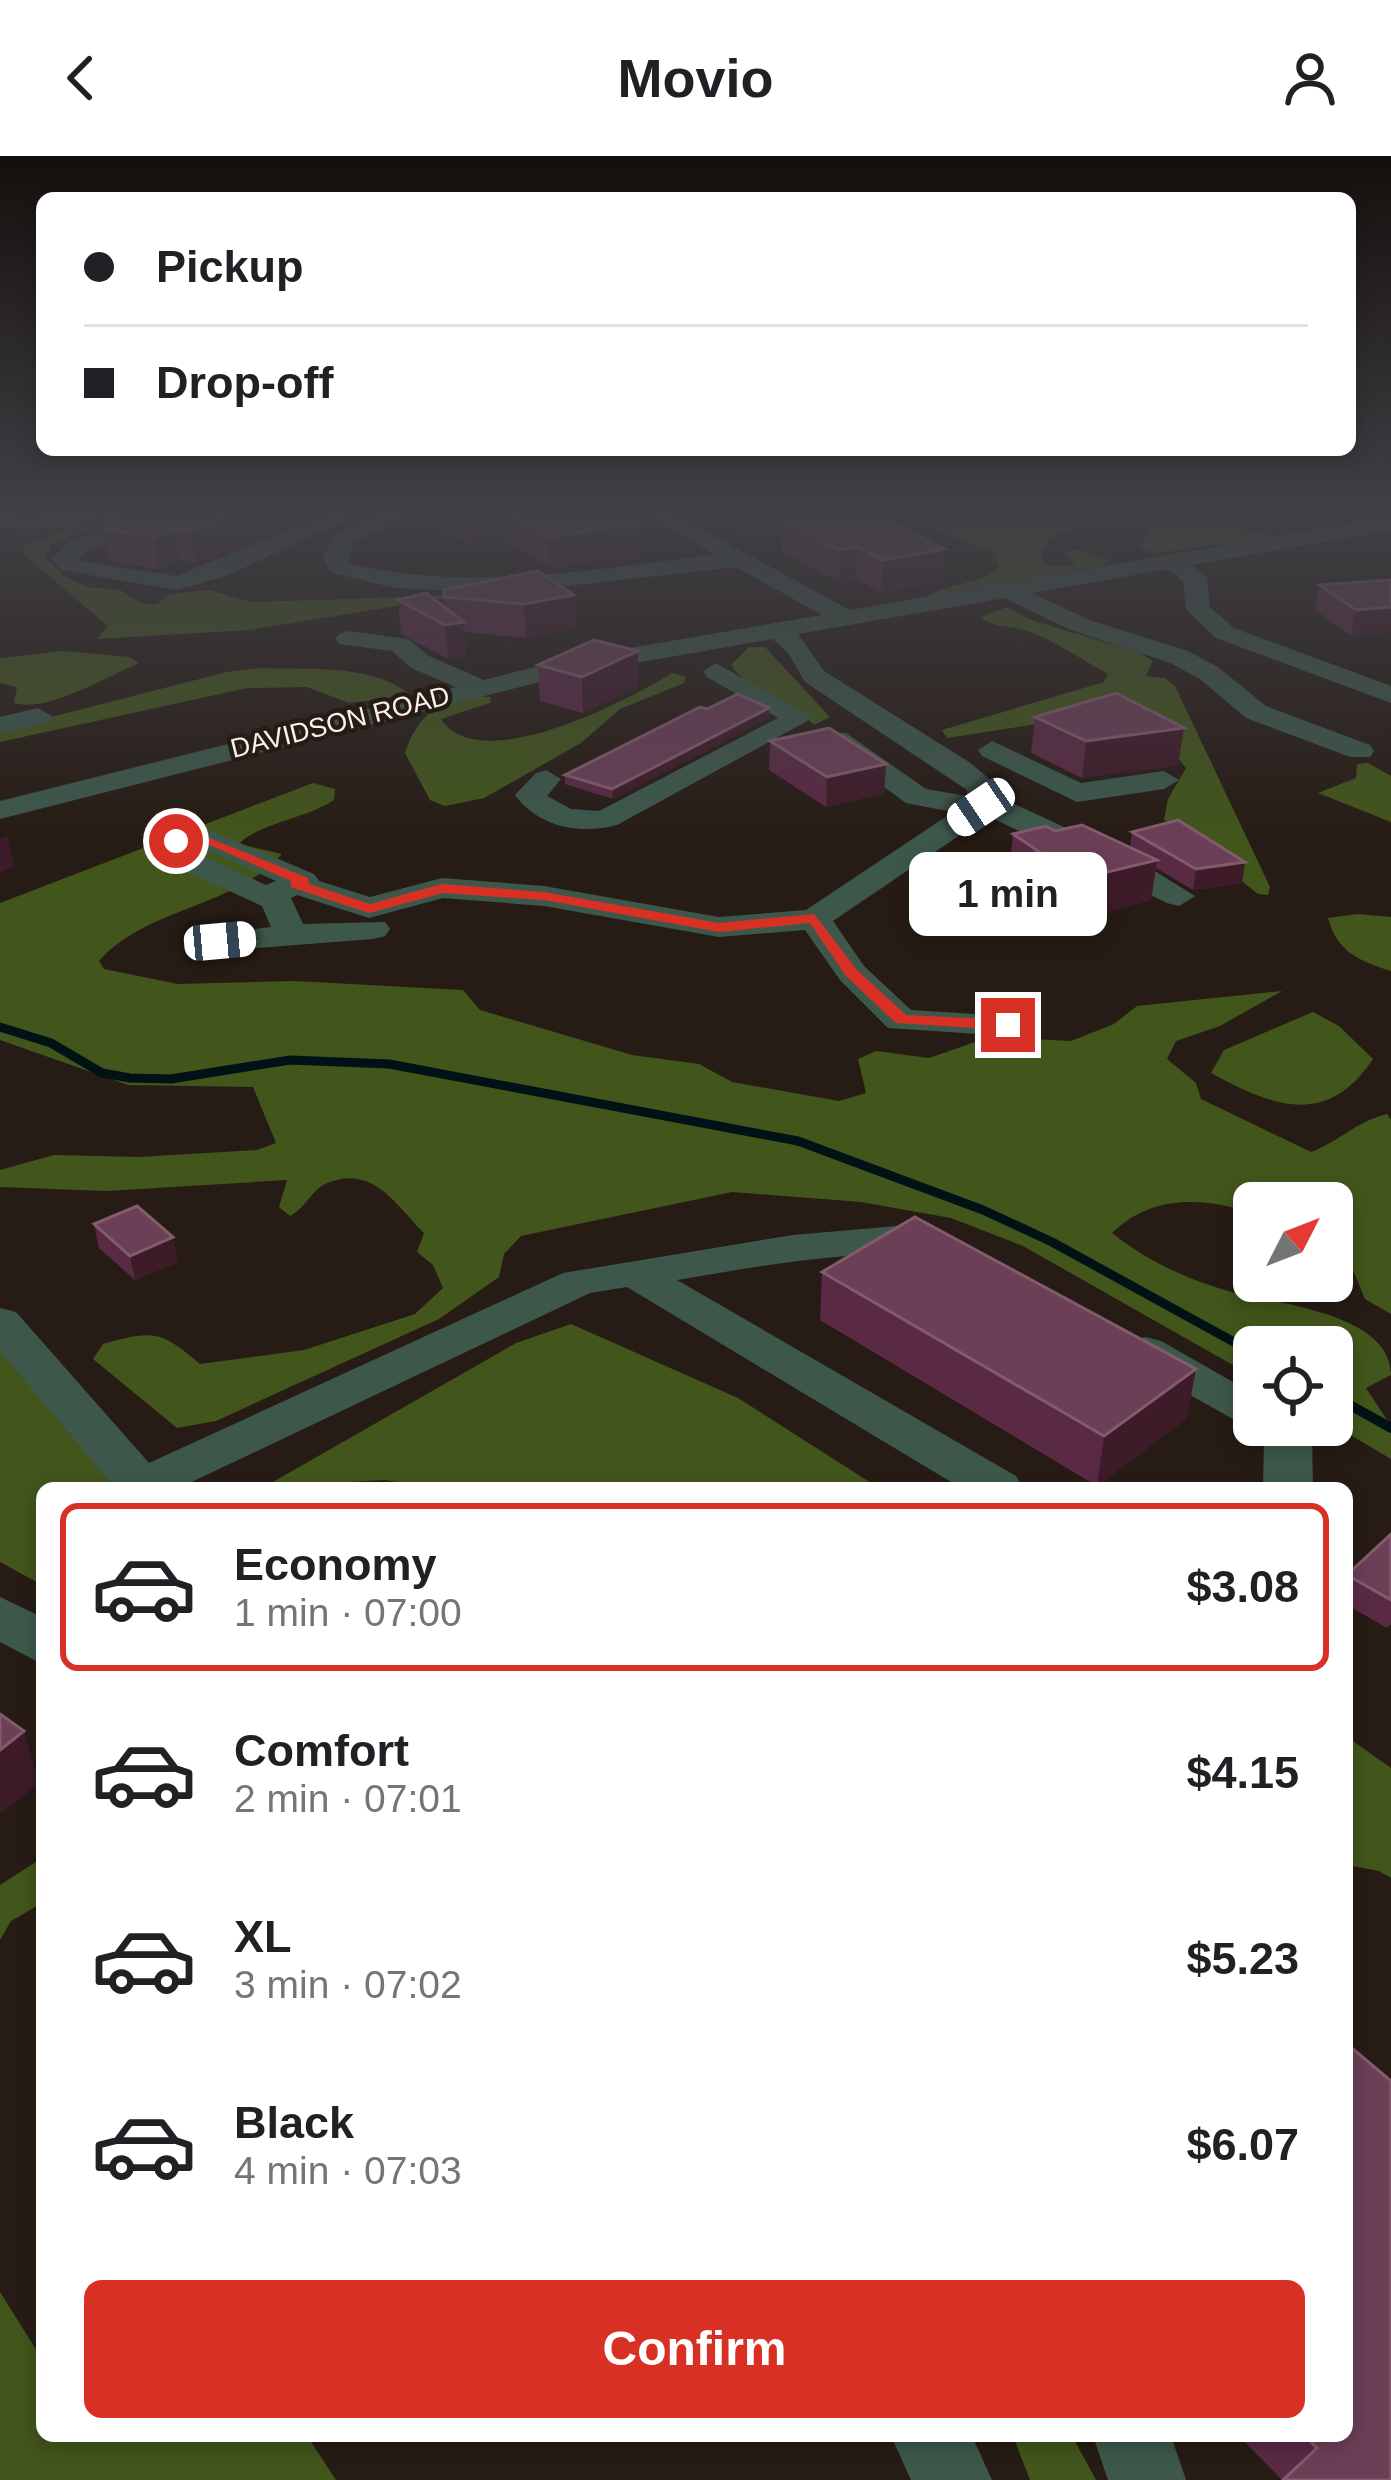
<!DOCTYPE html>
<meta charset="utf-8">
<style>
body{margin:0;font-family:Arial,sans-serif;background:#f2f2f2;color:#202124;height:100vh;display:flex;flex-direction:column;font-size:45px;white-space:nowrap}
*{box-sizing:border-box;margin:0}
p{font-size:39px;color:#757577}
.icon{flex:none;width:66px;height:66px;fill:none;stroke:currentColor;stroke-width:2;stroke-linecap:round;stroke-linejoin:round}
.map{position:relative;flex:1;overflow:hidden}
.details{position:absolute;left:36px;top:1326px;width:1317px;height:960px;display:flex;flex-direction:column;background:#fff;border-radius:18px;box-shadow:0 6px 18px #0003}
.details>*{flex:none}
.top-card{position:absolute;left:36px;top:36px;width:1320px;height:264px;border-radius:18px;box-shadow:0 6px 18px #0003;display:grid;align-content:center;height:264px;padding:0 48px;background:#fff}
.needle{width:78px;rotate:48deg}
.controls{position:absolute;left:1233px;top:1026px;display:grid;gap:24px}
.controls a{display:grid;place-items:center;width:120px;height:120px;border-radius:18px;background:#fff;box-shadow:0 6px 18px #0003;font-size:60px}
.end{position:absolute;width:54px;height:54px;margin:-27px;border:15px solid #d93025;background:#fff;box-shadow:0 0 0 6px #fff}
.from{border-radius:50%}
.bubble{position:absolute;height:84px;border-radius:18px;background:#fff;box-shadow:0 6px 18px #0003;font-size:39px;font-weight:800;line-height:84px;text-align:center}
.car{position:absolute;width:36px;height:72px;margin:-36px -18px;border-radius:15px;box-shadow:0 0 9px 3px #0007;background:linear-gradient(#fff 24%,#345 0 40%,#fff 0 76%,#345 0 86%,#fff 0)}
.top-card b{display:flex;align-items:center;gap:42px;height:114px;font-size:45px}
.top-card b+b{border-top:3px solid #e0e0e0}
.top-card i{width:30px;height:30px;background:#202124}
ul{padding:21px 0 0;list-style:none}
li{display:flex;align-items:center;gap:36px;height:168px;margin:0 24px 18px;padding:0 24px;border:6px solid transparent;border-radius:18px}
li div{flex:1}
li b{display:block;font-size:45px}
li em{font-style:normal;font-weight:800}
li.selected{border-color:#d93025}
li>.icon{width:108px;height:108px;stroke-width:1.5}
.primary-button{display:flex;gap:24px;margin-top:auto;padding:24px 48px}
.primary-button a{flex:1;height:138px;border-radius:18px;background:#d93025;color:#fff;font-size:48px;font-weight:800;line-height:138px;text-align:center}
header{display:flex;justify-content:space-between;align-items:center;height:156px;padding:0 48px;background:#fff;font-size:54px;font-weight:800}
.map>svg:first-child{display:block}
.forest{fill:#42551b}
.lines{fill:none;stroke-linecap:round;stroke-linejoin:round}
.stream-far1{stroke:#001215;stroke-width:9}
.stream{stroke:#001215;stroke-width:10}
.minor{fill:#3d584b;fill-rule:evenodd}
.wall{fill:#5a2a44}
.shaded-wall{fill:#3e1b29}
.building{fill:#6b3f56;stroke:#825b6d;stroke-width:3}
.route{fill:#d93025}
.labels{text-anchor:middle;stroke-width:9;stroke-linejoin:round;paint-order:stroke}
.far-street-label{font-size:27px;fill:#faf1ec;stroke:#271c15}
</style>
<header><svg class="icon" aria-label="back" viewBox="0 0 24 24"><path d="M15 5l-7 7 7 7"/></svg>Movio<svg class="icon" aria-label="person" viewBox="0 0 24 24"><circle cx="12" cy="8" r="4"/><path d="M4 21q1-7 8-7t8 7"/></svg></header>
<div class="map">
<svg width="1391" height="2324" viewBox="0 0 1391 2324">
<rect width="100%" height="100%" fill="#271c15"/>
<g class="forest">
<polygon points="111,356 136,356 51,388 46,403 64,420 88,431 120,434 143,448 157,448 170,438 209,434 252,446 464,439 250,474 97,483 108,470 23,398 23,390"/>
<path d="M895,356H1062L1069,361L1071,373L1048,383L1042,396L1045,409L1075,411L1064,396L1076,393L1108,403L1104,409L924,444C941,426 977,431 1000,412L994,397Z"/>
<polygon points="1126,356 1162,356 1277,380 1157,397 1139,393 1149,375"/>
<path d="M1007,451L1031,464L1138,496L1153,505L1146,520L1165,522L1175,530L1270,731L1268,739L1258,738L1164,664L1168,643L1186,612L1177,601L1043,567L947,582L942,574L1104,526L1108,518C1082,504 1047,479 1019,473C1004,469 992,471 981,461Z"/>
<path d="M749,491H765L830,561L814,569C791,543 750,538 731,509Z"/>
<path d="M63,495L130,501L139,507C106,521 47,557 14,547L17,531L0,527V502Z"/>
<path d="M261,512C310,514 370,507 411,539L349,547L307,531L247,532L0,586V574L227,516Z"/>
<path d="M672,517L686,521L684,527L620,553L581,587L484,642L445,650L430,644L405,597C418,555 447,538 491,541L490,547L441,563C479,622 627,545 672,517Z"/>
<polygon points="1368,607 1391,620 1391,666 1318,637 1356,622 1357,608"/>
<path d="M313,627L335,633L334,644C305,663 257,668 239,688L282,698C234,752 147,751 99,805L104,813L178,828L294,825L463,834L480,854L632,899L699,908L732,926L839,945L866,937L858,903L876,895L929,902L990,881L1071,885L1114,868L1137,850L1282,835L1220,870L1176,885L1167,903L1196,927L1201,943L1311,996C1342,984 1353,967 1387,958L1391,964V1158L1365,1143L1348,1102L1332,1092V1047H1254V1057C1204,1042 1153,1037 1112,1077C1146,1104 1186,1123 1228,1135C1271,1147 1391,1156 1391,1219L1366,1232L1391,1270V1303L1332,1268V1191H1254V1221L1023,1090L951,1062L861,1046L732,1036L521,1080L504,1098L499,1121L439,1163L216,1265L177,1272L93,1203L103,1188C154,1174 160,1174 200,1208L304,1194L415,1158L443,1132L433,1109L417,1096L424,1077C396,1049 373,1008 327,1027C311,1034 306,1052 290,1060L279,1051L287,1024L107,1035L0,1031V1014L54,999L139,1001L257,994L276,987L253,931L128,929L0,884V747Z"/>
<path d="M1357,758L1391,761V815C1359,805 1337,796 1328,762Z"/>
<path d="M1313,856L1339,870L1373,903C1327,972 1273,951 1211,917L1224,894Z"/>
<polygon points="571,1168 738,1242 879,1332 431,1332 385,1324 264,1331 516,1187"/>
<polygon points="0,1193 127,1332 42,1332 42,1429 0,1406"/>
<polygon points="1347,1581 1391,1612 1391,1722 1379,1715 1347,1709"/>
<polygon points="42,1702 42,1747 11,1765 0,1784 0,1729"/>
<polygon points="0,2136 42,2203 42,2280 307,2280 336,2324 0,2324"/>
<polygon points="1013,2280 1072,2280 1096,2324 1030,2324"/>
</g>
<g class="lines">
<polyline class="stream-far1" points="0,871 51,887 102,917 130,922 171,923 290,904 389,908 798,985 983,1054 1052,1086 1254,1197"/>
<polyline class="stream" points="1332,1239 1391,1272"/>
<g class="minor">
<path d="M60,356H106C82,374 30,375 0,371V357L27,361Z"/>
<polygon points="147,356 176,356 87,395 77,404 176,420 335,356 363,356 226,420 177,434 61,414 52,403 71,385"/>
<path d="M387,356H415L353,387L348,407C469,437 593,413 715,399L643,356H669L850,454L1391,360V374L1192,409L1207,422L1210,451L1234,472L1391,530V547L1216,482L1186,453L1183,425L1168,413L1032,437L1089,464L1188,495L1218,511L1266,550L1370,589L1374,595L1370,601H1350L1246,562L1200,523L1170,507L1071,474L1004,442L798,478L824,515L969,606L993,626L997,640L1142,707L1195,740L1179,750L1167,747L988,660L833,765L864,810L911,854L1021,861L1026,869L1021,877L1008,880L888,872L840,824L805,774L719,781L544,750L443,742L369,762L297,739L291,742L303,768L385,766L390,773L385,780L373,783L220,795L208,792L203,785L208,778L271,771L262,750L155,701L150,694L155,687L197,669L314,718L319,725L370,741L442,722L544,730L719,761L806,754L953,656L906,647L826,589L822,583L826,577H846L926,633L967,640V634L805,526L788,497L773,483L567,519L0,663V645L456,531L411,512L392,495L339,488L335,483L339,478L348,475L408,483L429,500L484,524L566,503L822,459L736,411L506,437L394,432L330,416L323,401L335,378ZM198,690L276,725L266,729L191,694Z"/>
<path d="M716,507L813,562L617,669C580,679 538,671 515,639L536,617L546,614L561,623L547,640L571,653L599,655L778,562L707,521L703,515Z"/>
<polygon points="38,552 52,560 48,566 0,577 0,561"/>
<polygon points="992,585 1081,627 1164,615 1179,624 1164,633 1077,646 982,600 978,594"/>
<path d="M897,1070L948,1088L955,1097L948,1106C924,1112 908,1096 884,1097C814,1101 746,1112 677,1124L1016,1320L1023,1332H961L627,1131L590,1137L179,1332H115L0,1195V1152L16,1156L149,1307L563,1117L793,1079Z"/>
<polygon points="1145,1181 1161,1185 1254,1238 1254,1269 1307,1269 1312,1277 1313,1332 1263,1332 1264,1284 1251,1273 1129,1205 1122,1195 1129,1185"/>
<polygon points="0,1441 42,1461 42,1508 0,1486"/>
<polygon points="891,2280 972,2280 992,2324 911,2324"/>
<polygon points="1093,2280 1171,2280 1186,2324 1108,2324"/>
</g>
</g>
<g class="wall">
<polygon points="436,356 620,356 643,398 550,412 507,385 473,391 437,369"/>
<polygon points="738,356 827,356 945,393 943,425 881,436 856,423 839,426 782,395 782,374 750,379 738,372"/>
<polygon points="103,360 278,370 196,407 179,404 159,413 109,405"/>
<polygon points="1391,425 1391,476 1351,480 1315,454 1319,429"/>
<polygon points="444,434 574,439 575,473 526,482 464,476 466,500 448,503 401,478 398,444 445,452"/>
<polygon points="538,509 638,530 583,557 540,545"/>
<polygon points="769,552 769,562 613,643 565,628 565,619 707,553"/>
<polygon points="1035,561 1178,609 1082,622 1031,597"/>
<polygon points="770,585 886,608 884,637 826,651 769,614"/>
<polygon points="1055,675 1130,691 1132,676 1242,727 1193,734 1156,712 1151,744 1074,764 1009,717 1013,678"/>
<polygon points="94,1068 178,1106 135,1124 99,1092"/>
<polygon points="822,1116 1187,1262 1097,1330 820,1164"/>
<polygon points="1391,1378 1391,1468 1387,1472 1347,1449 1347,1417"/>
<polygon points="1239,2280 1347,2280 1391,2324 1282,2324"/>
</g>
<g class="shaded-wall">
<polygon points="238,356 320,356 278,370 196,407 191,376"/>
<polygon points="505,356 507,385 473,391 471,360"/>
<polygon points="751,356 827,356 827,367 782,364 782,374 750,379"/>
<polygon points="642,367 643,398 550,412 548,381"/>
<polygon points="174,373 179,404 159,413 155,381"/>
<polygon points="858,391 856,423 839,426 840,394"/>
<polygon points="945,393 943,425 881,436 883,404"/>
<polygon points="574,439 575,473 526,482 524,448"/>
<polygon points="1391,451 1391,476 1351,480 1356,454"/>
<polygon points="464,466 466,500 448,503 445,469"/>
<polygon points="638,495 638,530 583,557 582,521"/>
<polygon points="769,552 769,562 613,643 612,633"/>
<polygon points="1184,572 1178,609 1082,622 1086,585"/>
<polygon points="886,608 884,637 826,651 827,621"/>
<polygon points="8,680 14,710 0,717 0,683"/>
<polygon points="1157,704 1151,744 1074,764 1079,723"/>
<polygon points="1245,706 1242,727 1193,734 1196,713"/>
<polygon points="173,1081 178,1106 135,1124 130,1100"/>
<polygon points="1196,1213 1187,1262 1097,1330 1104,1280"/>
<polygon points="24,1575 39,1627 0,1658 0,1594"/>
</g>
<g class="building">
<polygon points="114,356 238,356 191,376 174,373 155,381 104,373 128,365 103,360"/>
<polygon points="463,356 500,356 471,360"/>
<polygon points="506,356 620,356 642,367 548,381"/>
<polygon points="836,356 867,356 945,393 883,404 858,391 840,394 782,364"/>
<polygon points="538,415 574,439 524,448 444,441 444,434"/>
<polygon points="1390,424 1391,451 1356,454 1319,429"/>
<polygon points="426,437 464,466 445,469 398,444"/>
<polygon points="594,484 638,495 582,521 538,509"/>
<polygon points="1116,537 1184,572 1086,585 1035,561"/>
<polygon points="738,538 769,552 612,633 565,619 700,551 707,553"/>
<polygon points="829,572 886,608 827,621 770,585"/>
<polygon points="1178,664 1245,706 1196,713 1132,676"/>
<polygon points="1082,669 1157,704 1079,723 1013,678 1046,670 1055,675"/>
<polygon points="137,1050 173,1081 130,1100 94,1068"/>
<polygon points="915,1061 1196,1213 1104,1280 822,1116"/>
<polygon points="1391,1378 1391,1444 1347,1419"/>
<polygon points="0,1558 24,1575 0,1594"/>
<polygon points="1347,1888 1391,1925 1391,2324 1283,2324 1317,2292 1305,2280 1347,2280"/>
</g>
<linearGradient id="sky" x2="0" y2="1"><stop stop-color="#150f0c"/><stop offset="0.52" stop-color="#414046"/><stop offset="1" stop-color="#414046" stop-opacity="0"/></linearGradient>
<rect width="1391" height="681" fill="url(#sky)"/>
<polygon class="route" points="192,675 308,722 309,728 370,748 442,728 544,736 719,767 814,758 857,814 906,859 1008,864 1016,869 1008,874 896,867 846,820 810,767 719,776 544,744 443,737 369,757 291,731 291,725 196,683 176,689 169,685"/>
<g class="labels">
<g class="far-street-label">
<text transform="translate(340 566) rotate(-14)" y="9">DAVIDSON ROAD</text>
</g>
</g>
</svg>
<div class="controls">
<a><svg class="needle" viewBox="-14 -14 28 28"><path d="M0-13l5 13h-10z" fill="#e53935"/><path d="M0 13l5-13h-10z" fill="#757577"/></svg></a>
<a><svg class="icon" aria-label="locate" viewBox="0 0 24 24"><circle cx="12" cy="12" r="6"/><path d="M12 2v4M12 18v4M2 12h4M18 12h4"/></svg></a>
</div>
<i class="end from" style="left:176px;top:685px"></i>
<i class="end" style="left:1008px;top:869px"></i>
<div class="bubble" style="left:909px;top:696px;width:198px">1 min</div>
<i class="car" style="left:981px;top:651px;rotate:236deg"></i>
<i class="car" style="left:220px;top:785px;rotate:85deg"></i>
<div class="top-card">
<b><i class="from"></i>Pickup</b>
<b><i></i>Drop-off</b>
</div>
<section class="details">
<ul>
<li class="selected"><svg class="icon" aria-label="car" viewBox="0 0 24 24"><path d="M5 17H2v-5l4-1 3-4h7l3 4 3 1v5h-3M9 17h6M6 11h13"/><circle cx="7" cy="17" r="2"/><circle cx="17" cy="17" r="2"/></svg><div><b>Economy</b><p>1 min · 07:00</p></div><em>$3.08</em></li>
<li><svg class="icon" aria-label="car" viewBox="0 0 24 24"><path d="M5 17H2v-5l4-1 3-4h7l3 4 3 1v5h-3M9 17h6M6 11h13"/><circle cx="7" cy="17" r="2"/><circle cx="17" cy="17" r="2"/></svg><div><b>Comfort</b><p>2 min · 07:01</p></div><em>$4.15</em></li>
<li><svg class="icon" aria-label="car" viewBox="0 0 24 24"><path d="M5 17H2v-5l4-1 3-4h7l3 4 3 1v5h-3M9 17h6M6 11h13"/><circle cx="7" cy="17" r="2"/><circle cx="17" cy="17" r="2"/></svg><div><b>XL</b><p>3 min · 07:02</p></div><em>$5.23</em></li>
<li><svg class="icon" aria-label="car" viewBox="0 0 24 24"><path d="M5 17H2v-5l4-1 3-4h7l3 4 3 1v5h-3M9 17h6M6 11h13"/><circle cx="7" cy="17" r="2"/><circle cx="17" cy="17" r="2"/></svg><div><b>Black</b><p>4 min · 07:03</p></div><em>$6.07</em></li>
</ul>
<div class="primary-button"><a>Confirm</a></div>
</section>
</div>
